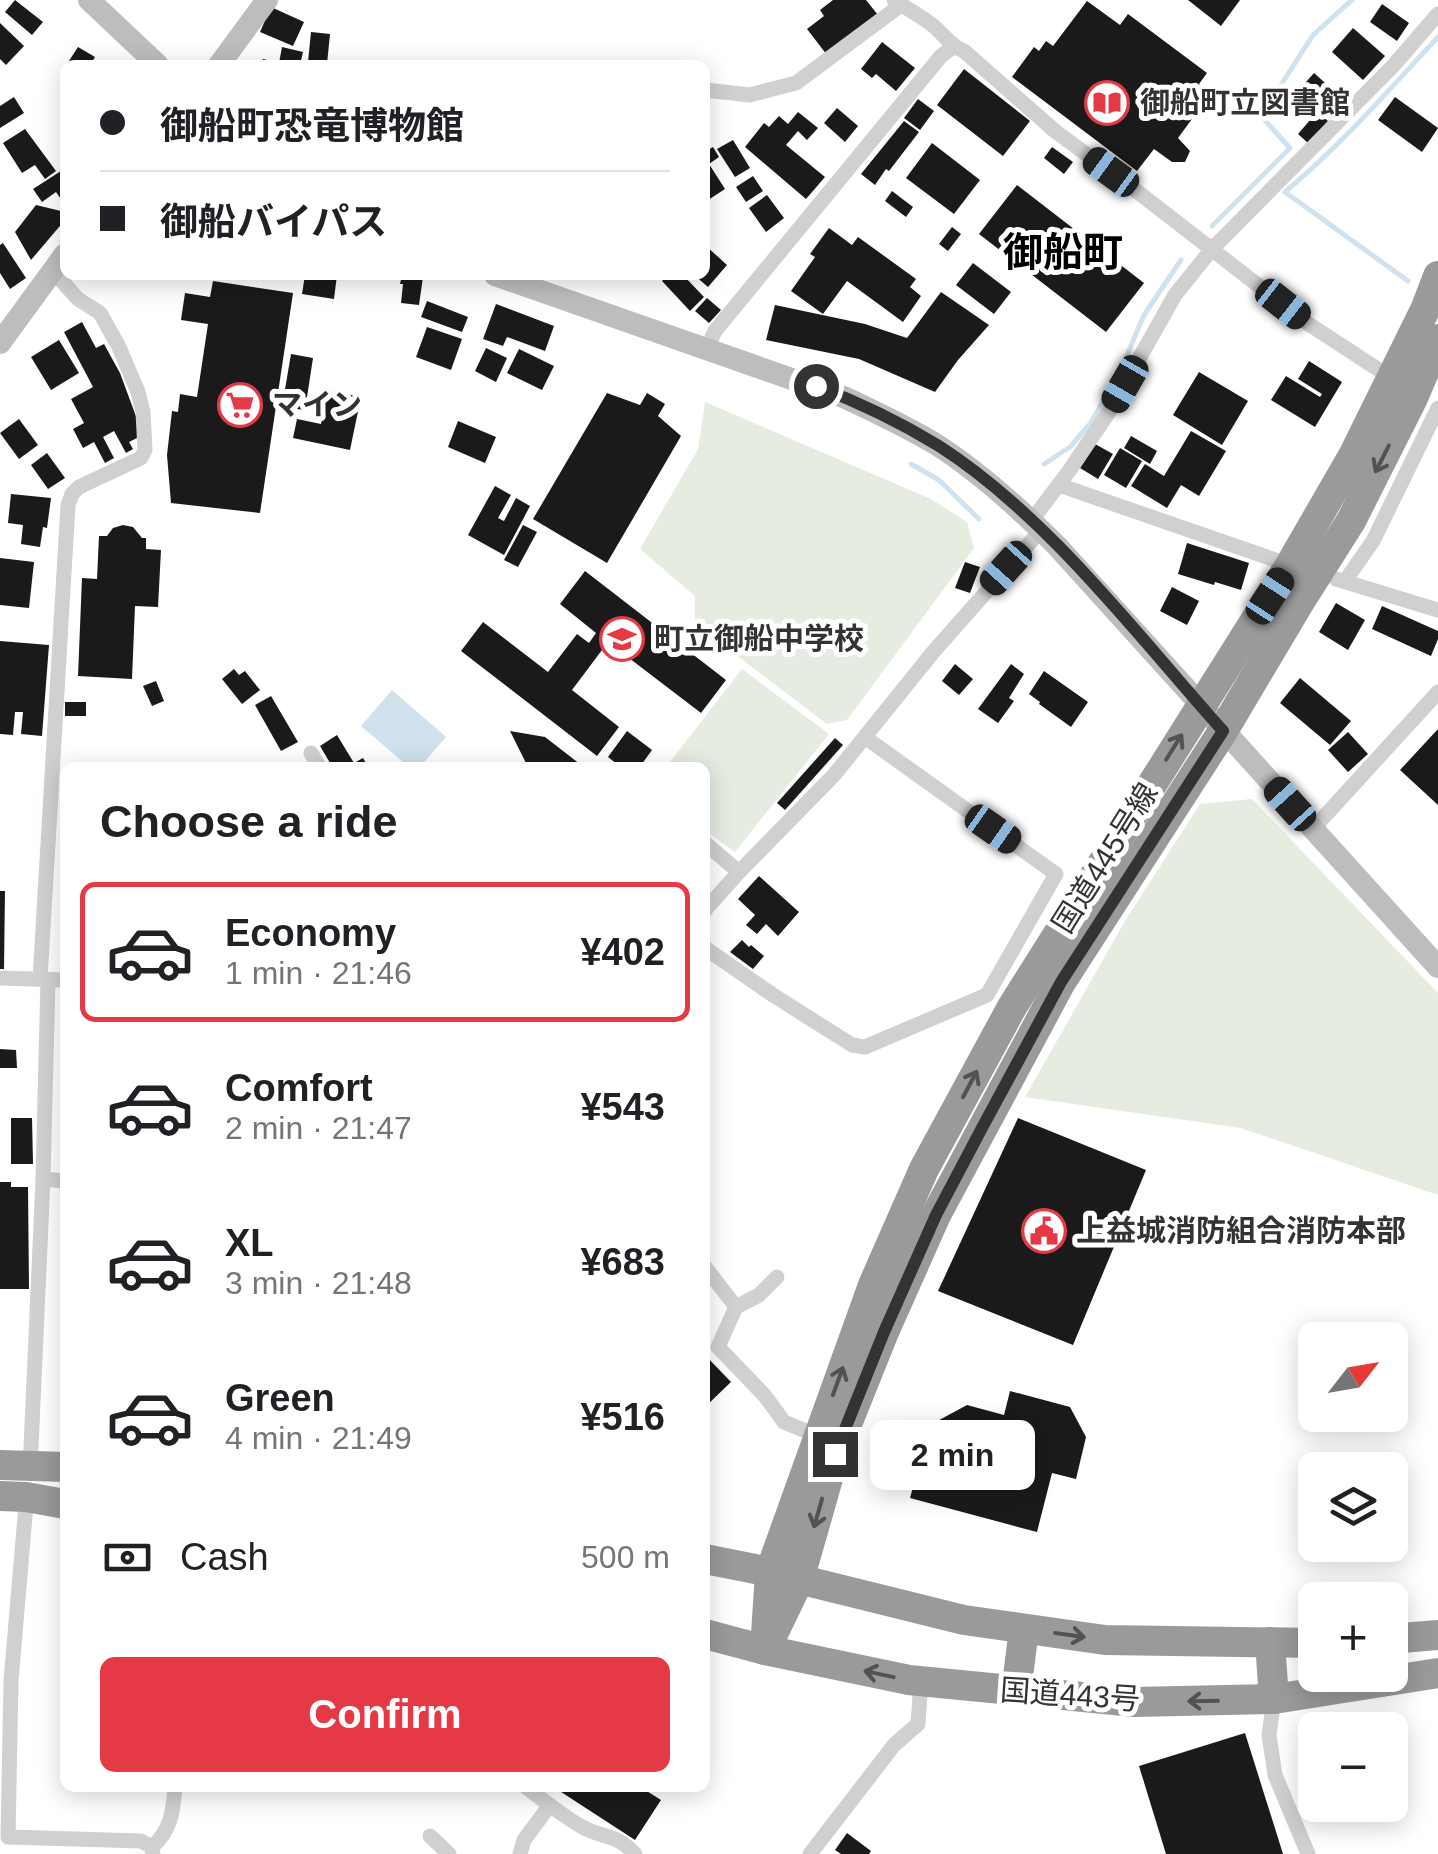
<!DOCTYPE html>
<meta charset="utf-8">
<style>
body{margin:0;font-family:Helvetica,"Noto Sans JP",sans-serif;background:#f2f2f2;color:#202124;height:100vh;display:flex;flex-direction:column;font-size:38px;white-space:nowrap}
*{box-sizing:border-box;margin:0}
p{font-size:32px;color:#757577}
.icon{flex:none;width:55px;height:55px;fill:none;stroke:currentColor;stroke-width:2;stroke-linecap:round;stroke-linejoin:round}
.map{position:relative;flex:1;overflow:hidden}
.drawer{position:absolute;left:60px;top:762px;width:650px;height:1030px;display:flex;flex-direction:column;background:#fff;border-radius:15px;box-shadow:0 5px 25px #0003}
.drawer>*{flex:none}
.hud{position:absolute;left:60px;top:60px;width:650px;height:220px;border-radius:15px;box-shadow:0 5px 25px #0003;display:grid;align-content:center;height:220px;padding:0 40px;background:#fff}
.needle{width:65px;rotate:59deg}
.tools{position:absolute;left:1298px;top:1322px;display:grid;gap:20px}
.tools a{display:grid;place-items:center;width:110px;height:110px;border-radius:15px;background:#fff;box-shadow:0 5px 25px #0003;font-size:50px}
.end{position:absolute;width:45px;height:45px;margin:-22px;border:12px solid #333;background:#fff;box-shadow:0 0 0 5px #fff}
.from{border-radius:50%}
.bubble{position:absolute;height:70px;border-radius:15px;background:#fff;box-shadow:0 5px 25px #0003;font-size:32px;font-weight:700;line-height:70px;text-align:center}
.car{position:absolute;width:30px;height:60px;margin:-30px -15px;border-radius:12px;box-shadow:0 0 8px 2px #0007;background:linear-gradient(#222 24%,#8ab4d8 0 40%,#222 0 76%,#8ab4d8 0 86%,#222 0)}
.hud b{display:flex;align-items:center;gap:35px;height:95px;font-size:38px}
.hud b+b{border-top:2px solid #e0e0e0}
.hud i{width:25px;height:25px;background:#202124}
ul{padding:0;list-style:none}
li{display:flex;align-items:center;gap:30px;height:140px;margin:0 20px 15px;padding:0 20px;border:5px solid transparent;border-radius:15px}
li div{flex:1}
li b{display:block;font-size:38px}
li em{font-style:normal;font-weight:700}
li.active{border-color:#e63946}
li>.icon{width:90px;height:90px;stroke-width:1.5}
h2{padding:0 40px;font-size:45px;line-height:120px}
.pay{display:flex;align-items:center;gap:25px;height:110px;padding:0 40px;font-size:38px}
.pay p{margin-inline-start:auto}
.cta{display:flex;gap:20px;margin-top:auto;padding:20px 40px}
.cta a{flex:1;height:115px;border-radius:15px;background:#e63946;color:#fff;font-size:40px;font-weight:700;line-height:115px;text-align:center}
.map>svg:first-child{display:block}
.green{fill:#e6ecdf}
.water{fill:#cfe2ee}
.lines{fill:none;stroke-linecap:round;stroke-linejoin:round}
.stream{stroke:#cfe2ee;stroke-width:5}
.building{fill:#1a1a1a}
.street{stroke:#d0d0d0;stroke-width:15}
.secondary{stroke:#bdbdbd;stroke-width:22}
.highway{stroke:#9a9a9a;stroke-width:30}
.oneway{stroke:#525252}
.route{stroke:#333;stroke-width:12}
.labels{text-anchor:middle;stroke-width:10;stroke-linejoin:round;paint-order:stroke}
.poi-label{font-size:30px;font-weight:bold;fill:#333;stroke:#fff;text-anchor:start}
.street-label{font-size:30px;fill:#333;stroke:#fff}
.district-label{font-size:40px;font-weight:bold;fill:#000;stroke:#fff}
</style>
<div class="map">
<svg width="1438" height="1854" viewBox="0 0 1438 1854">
<rect width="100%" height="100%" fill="#fff"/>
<g class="green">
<polygon points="705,402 931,499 967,522 974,548 847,720 827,724 695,624 695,596 640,549 698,449"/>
<polygon points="742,669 829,734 735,852 705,830 705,768 666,767"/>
<polygon points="1252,799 1438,993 1438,1195 1241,1128 1025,1097 1125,921 1200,804"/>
</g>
<polygon class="water" points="392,690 446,737 420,767 409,767 361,726"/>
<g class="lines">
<g class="stream">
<polyline points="1212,226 1290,148 1261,116 1313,35 1352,0"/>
<path d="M1408,281L1285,192C1341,145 1389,90 1438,37"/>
<polyline points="911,464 939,480 979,519"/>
<polyline points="1044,464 1070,447 1090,424 1119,374 1144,315 1181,260"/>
</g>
</g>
<g class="building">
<polygon points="15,0 43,22 32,35 5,12"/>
<polygon points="833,0 866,0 878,15 827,55 807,29 824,16 820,10"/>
<polygon points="1188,0 1240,0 1221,26"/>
<polygon points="1087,1 1120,25 1128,14 1207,73 1199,84 1211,93 1178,138 1190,151 1185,162 1172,162 1154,149 1137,171 1012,77 1034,47 1039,51 1046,41 1053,46"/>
<polygon points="1382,4 1409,23 1397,41 1370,22"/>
<polygon points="271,7 304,22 293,46 260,32"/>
<polygon points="0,23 24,46 6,65 0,59"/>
<polygon points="1353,28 1385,56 1363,80 1332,52"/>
<polygon points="311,32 330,34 327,64 308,62"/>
<polygon points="882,42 915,68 896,91 876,74 872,78 861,69"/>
<polygon points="78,47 95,57 90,65 67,64"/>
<polygon points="282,47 303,52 300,65 261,65 263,59 279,63"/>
<polygon points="964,69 1030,121 1003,156 937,105"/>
<polygon points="1314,73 1342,98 1326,115 1299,90"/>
<polygon points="14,97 24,113 0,128 0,106"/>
<polygon points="1395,97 1438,128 1422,152 1378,120"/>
<polygon points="918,99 934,111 920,130 904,118"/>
<polygon points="837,108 858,126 845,142 824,123"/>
<polygon points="798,112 818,128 807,140 798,131 786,145 825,177 806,199 745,147 764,123 769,127 779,116 788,124"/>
<polygon points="1317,112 1328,121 1308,143 1298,134"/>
<polygon points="904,121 919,132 889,171 886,169 875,185 861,174"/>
<polygon points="25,129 56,171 45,179 35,165 22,173 3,143"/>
<polygon points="733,140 750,168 735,177 717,149"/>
<polygon points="932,143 980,180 954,214 906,178"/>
<polygon points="713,147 719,157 709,164 725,189 705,202 705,152"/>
<polygon points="1052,147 1073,162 1064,174 1044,158"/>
<polygon points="61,171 65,178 65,205 56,192 42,202 33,189"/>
<polygon points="753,176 763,191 746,202 736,187"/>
<polygon points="1017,185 1144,283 1106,332 979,234"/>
<polygon points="892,191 913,207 906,217 885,201"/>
<polygon points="767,195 784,218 766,232 749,208"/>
<polygon points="36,205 65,212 65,220 31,260 15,232"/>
<polygon points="952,227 961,234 948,251 939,244"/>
<polygon points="829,228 852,245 858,237 916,279 910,287 921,296 903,322 847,281 823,314 791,291 815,257 810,254"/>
<polygon points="3,243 26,278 10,289 0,273 0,245"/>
<polygon points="705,245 727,265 708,287 694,275 705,275"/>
<polygon points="973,263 1011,292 994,314 956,285"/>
<polygon points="305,275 337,275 334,299 302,294"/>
<polygon points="402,275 423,277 419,305 401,303 403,284 400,284"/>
<polygon points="669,275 683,275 704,297 690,311 662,281"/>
<polygon points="213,281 293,293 260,513 171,503 167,455 172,411 178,412 180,394 197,397 208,324 181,320 185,293 210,297"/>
<polygon points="941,292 989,325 958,360 935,392 859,359 766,340 775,305 865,324 907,338"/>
<polygon points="707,298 721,310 709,323 695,311"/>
<polygon points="427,301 468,317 462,332 421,317"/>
<polygon points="496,304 554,326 545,351 507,337 503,346 483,339"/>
<polygon points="82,322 96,348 104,344 120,373 137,419 137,438 129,442 133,449 126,453 114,431 103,437 114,458 105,463 94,442 83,448 73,429 84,423 71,399 93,387 64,332"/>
<polygon points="427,327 462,339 451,370 416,357"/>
<polygon points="59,340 79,373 51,390 31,357"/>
<polygon points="486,348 507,358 496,382 475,371"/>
<polygon points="519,349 554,366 542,390 507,373"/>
<polygon points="291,354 313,358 305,410 282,407"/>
<polygon points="1309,361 1342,382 1315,427 1271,400 1286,376 1320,397 1322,394 1298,379"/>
<polygon points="1199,372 1248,401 1222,445 1173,415"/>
<polygon points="327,390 361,397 350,450 293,438 297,419 321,424"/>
<polygon points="607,393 640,405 647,393 665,404 658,416 681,436 607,563 533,519"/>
<polygon points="19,419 38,445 19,459 0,433"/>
<polygon points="458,421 496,437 485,463 448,447"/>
<polygon points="1191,431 1226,451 1199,496 1181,485 1167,508 1131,486 1145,464 1164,476"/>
<polygon points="1131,436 1157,451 1150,464 1124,448"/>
<polygon points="1095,444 1113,454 1098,479 1080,468"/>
<polygon points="1120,448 1142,461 1126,488 1104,475"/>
<polygon points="47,453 65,478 48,489 31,465"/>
<polygon points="495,486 511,495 498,518 504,521 516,498 530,506 504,555 468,535"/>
<polygon points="11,494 51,498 47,528 43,527 40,547 21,544 23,525 8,523"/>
<polygon points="123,525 133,527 142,538 146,538 146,549 161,550 158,607 135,606 132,679 78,676 82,578 97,579 99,536 107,536 113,528"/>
<polygon points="523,525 537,532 518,567 504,560"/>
<polygon points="1187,543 1249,563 1241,590 1215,582 1214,585 1178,574"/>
<polygon points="0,558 34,562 29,608 0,605"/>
<polygon points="965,562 980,567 970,593 955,588"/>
<polygon points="585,571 726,680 701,713 608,642 572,690 619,727 597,756 461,651 483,622 548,672 577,634 589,643 596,633 560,604"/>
<polygon points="1172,587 1199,601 1187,625 1160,611"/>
<polygon points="1336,603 1365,620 1348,650 1319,632"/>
<polygon points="1382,606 1438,631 1438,639 1431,656 1372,629"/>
<polygon points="0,641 49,645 42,736 21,734 23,712 15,712 13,735 0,734"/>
<polygon points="955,664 973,679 959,695 942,681"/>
<polygon points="1011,664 1024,674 1009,698 1014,701 998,723 978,709"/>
<polygon points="234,669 239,675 245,671 260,690 242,704 222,679"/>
<polygon points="1044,671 1088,702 1071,727 1039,704 1040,702 1029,694"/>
<polygon points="1300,678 1351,721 1330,745 1280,703"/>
<polygon points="156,681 164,701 152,706 143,686"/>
<polygon points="271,696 298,742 281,751 255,705"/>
<rect x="65" y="702" width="21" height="14"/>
<polygon points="1438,729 1438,805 1400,770"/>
<polygon points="510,731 545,737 585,768 530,768 526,763"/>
<polygon points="627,731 652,750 639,768 622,768 608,757"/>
<polygon points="1348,732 1368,754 1348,772 1328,750"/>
<polygon points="337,735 354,763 363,758 369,768 333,768 320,746"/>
<polygon points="835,738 843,745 785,810 777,803"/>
<polygon points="759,876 799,912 778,936 766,924 757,934 746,925 755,915 738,899"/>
<polygon points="0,891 5,891 4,969 0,969"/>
<polygon points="742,940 749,947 751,945 764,956 753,969 730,952"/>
<polygon points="0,1049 16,1050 17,1068 0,1068"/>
<polygon points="11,1118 32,1118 33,1164 11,1164"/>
<polygon points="1018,1118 1146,1170 1073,1345 938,1291"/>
<polygon points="0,1182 11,1182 11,1187 28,1187 29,1289 0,1289"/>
<polygon points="705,1355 731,1382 705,1407"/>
<polygon points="1010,1391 1070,1407 1086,1437 1076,1479 1052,1473 1037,1532 910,1498 930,1425 967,1405 1004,1415"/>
<polygon points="1245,1733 1283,1854 1166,1854 1139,1766"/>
<polygon points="555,1788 642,1788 661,1800 635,1840"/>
<polygon points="847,1833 871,1851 869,1854 841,1854 835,1850"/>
</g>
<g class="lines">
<g class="street">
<path d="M894,0C906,8 919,15 931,24C943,33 950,46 964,51L1055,131L1139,193L1307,323L1393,379"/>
<polyline points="705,90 750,95 796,83 901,5"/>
<polyline points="707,348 715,331 941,56 953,47"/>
<polyline points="1059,485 1290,565"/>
<polyline points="1032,520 1069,471 1109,412 1175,295 1212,249 1393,66 1438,14"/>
<polyline points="1336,579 1438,610"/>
<polyline points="1345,581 1373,541 1438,408"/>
<polyline points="311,753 320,768"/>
<polyline points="1313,829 1438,692"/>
<polyline points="705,843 739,872"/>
<polyline points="705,910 739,872 834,775 934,651 1041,530"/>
<polyline points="705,948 773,995 852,1045 865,1047 987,995 1056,874 866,738"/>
<polyline points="0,978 65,980"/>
<polyline points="40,979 68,505 72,494 79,487 141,458 145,450 143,412 138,392 119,347 100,313 78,299 52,270"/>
<polyline points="43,1179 65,1181"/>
<polyline points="705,1267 736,1307 718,1347 765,1396 784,1422 818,1436"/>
<polyline points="736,1307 759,1295 777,1277"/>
<polyline points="30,1470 43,1179 48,980"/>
<polyline points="27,1493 11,1681 8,1837 141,1841 152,1847"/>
<polyline points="1274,1699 1269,1735 1275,1775 1308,1854"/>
<path d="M527,1788C546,1802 565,1818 586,1829C608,1839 616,1834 635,1854"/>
<polyline points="430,1836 449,1854"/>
<path d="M153,1854L152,1847C171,1830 173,1812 175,1788"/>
<polyline points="520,1854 524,1840 550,1805"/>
<polyline points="810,1854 894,1745 918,1724 921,1681"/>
</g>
<g class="secondary">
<polyline points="89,0 158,65"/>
<polyline points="219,65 267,0"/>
<path d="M495,275L846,398C877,413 908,427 937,445C981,473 1020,509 1057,546L1438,967"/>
<polyline points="0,343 65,254"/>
</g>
<g class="highway">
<polyline points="0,1465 65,1467"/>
<polyline points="0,1496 26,1497 65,1504"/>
<polyline points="705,1559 770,1572 964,1620 1105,1640 1315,1643"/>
<polyline points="705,1634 765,1650 909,1680 1134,1702 1274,1699 1438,1673"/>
<polyline points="773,1634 799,1580 835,1454 884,1332 936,1215 1061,982 1223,731 1299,603 1351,521 1413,398 1438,339"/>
<polyline points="1390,1639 1438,1635"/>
<polyline points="1270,1642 1274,1699"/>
<polyline points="765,1650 770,1572 873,1285 924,1169 1012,1007 1290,565 1354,454 1425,310 1438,276"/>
<polyline points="1016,1692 1024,1629"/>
</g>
</g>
<defs><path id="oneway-shaft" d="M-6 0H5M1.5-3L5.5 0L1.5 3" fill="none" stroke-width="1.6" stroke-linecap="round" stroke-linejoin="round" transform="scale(2.5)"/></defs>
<g class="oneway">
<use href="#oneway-shaft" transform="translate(1382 459) rotate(117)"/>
<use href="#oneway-shaft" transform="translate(1174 747) rotate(-58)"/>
<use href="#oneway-shaft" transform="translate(970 1084) rotate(-62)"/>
<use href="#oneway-shaft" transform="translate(838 1381) rotate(-70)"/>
<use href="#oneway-shaft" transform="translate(818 1513) rotate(106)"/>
<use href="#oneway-shaft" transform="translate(1070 1635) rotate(8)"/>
<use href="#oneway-shaft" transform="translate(879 1674) rotate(-168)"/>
<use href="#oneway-shaft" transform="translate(1203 1701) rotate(179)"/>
</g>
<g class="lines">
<path class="route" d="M816,386C858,402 900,422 939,446C1048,516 1137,635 1223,731L1061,982L983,1126L936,1215L884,1332L835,1454"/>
</g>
<defs>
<g id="library-ring" transform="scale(2.25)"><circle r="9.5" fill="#fff" stroke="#e63946" stroke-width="1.5"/><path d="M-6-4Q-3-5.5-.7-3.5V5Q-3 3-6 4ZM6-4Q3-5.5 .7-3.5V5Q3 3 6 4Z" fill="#e63946"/></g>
<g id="supermarket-ring" transform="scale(2.25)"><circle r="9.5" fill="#fff" stroke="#e63946" stroke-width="1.5"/><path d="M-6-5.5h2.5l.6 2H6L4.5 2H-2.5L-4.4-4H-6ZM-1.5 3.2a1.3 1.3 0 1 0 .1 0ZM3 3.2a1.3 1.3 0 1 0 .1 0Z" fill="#e63946"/></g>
<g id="school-ring" transform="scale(2.25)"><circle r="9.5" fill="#fff" stroke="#e63946" stroke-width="1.5"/><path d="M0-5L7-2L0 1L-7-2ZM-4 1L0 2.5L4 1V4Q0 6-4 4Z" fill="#e63946"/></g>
<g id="civic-ring" transform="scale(2.25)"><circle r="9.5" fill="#fff" stroke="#e63946" stroke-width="1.5"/><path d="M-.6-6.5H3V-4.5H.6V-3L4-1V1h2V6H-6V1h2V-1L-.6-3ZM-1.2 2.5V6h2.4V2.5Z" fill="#e63946"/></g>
</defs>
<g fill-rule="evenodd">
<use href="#library-ring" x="1107" y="103"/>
<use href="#supermarket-ring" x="240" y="405"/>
<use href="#school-ring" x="622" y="639"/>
<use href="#civic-ring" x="1044" y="1231"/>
</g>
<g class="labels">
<g class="poi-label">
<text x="1140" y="113">御船町立図書館</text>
<text x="272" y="415">マイン</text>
<text x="654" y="649">町立御船中学校</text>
<text x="1076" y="1241">上益城消防組合消防本部</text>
</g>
<g class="street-label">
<text transform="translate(1105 858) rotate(-58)" y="10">国道445号線</text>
<text transform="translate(1070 1695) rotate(4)" y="10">国道443号</text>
</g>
<g class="district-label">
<text x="1063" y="266">御船町</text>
</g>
</g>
</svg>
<div class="tools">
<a><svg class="needle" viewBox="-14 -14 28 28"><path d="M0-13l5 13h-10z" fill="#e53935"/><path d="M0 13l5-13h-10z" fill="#757577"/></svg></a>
<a><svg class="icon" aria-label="layers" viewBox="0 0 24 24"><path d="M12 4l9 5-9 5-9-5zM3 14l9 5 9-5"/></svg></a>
<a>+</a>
<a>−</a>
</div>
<i class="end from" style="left:816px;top:386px"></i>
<i class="end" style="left:835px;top:1454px"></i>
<div class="bubble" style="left:870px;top:1420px;width:165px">2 min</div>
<i class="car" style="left:1111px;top:172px;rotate:306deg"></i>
<i class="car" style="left:1283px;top:304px;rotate:128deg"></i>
<i class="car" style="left:1125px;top:384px;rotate:210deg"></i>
<i class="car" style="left:1006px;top:568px;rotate:222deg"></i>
<i class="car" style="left:1270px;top:596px;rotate:33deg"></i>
<i class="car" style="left:1290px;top:804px;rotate:318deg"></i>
<i class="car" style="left:993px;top:829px;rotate:125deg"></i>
<div class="hud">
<b><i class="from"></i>御船町恐竜博物館</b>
<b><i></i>御船バイパス</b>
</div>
<section class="drawer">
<h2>Choose a ride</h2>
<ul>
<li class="active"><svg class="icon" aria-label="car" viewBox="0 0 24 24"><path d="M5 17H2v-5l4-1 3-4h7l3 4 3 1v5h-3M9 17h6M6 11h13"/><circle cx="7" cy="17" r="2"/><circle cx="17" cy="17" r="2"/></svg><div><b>Economy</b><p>1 min · 21:46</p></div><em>¥402</em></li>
<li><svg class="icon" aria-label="car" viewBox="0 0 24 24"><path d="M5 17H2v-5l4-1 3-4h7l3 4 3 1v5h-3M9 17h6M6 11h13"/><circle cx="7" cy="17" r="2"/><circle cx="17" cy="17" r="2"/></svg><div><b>Comfort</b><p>2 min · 21:47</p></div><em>¥543</em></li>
<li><svg class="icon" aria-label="car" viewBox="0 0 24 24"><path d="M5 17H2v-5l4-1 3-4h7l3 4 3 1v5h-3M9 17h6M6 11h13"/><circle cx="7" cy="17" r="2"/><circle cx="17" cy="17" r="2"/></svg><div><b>XL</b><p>3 min · 21:48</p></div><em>¥683</em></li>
<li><svg class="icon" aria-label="car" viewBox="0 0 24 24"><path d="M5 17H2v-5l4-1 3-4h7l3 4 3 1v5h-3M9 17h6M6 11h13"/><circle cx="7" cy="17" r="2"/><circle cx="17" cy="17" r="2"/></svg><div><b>Green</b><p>4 min · 21:49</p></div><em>¥516</em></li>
</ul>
<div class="pay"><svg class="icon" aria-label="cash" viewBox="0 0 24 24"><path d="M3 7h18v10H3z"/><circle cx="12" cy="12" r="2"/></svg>Cash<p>500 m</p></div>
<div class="cta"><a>Confirm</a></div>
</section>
</div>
